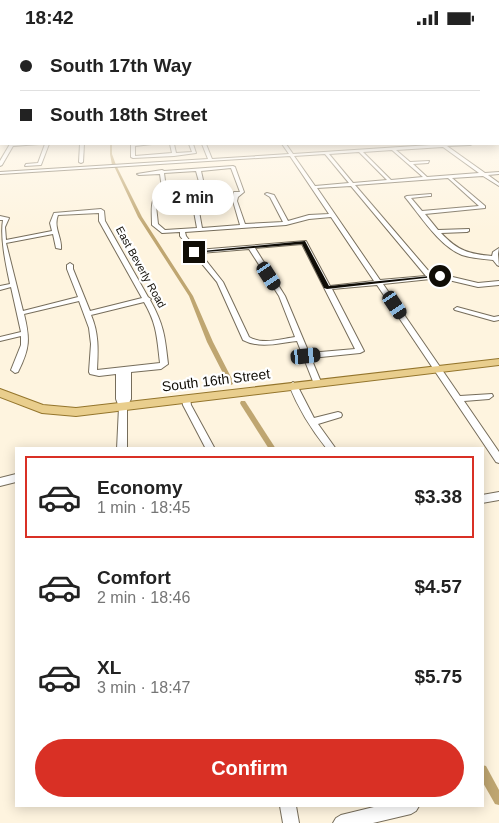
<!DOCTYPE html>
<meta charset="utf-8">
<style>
body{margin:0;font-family:Helvetica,sans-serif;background:#f6f6f6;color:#222;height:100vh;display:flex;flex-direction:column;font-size:19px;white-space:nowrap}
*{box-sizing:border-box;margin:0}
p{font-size:16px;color:#767676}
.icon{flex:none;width:28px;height:28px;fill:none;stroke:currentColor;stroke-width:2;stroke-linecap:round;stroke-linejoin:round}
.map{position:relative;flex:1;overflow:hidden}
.side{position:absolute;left:15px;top:412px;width:469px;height:360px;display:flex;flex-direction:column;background:#fff;border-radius:0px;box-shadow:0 2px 12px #0003}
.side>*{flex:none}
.guide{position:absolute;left:0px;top:0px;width:500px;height:110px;box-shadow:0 2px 12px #0003;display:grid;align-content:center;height:110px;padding:0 20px;background:#fff}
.end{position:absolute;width:22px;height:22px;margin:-11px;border:6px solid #100d06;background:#fff;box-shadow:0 0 0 2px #fff}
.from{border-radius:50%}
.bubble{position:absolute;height:35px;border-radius:18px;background:#fff;box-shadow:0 2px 12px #0003;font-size:16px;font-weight:700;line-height:35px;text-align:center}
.car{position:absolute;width:15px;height:30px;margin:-15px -8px;border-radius:6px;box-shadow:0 0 4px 1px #0007;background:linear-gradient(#222 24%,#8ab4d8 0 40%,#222 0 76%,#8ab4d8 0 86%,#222 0)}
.guide b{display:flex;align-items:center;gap:18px;height:48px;font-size:19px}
.guide b+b{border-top:1px solid #e0e0e0}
.guide i{width:12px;height:12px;background:#222}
ul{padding:9px 0 0;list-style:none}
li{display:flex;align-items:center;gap:15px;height:82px;margin:0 10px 8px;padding:0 10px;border:2px solid transparent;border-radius:0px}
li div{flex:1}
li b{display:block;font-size:19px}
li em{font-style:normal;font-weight:700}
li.on{border-color:#d93025}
li>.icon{width:45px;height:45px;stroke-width:1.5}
.button{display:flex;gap:10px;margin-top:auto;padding:10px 20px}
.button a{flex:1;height:58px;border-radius:30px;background:#d93025;color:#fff;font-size:20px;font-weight:700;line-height:58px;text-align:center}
.status{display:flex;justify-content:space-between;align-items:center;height:35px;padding:0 25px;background:#fff;direction:ltr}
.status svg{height:14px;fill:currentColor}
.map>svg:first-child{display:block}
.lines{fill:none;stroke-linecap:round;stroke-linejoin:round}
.canal{fill:#bfa671;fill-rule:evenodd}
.minor-casing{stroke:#766d5b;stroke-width:2}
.major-casing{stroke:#94752c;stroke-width:2}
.minor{fill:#fff;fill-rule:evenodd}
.major{fill:#e9ce8d;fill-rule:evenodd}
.route{fill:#100d06}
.labels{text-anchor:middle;stroke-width:4.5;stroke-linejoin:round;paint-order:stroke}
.far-street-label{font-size:11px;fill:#100d06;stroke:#fff}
.street-label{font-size:14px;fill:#100d06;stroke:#fff}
</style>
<div class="status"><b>18:42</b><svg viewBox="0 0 49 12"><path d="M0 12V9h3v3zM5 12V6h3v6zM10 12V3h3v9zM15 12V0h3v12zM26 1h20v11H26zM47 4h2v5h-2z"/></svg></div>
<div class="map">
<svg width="499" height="788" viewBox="0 0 499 788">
<rect width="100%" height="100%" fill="#fef4df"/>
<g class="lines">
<g class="canal">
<polygon points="110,109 112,109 112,119 116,130 114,131 112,130 110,119"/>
<polygon points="114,131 117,132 142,182 193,261 213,307 234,348 233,349 231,350 228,348 207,307 189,261 138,182"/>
<polygon points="241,366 245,366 276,414 269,414 241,370 240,368"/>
<polygon points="482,730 486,731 499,755 499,770 495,769 482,746"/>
</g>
<g class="minor-casing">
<g id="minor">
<rect x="0" y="92" width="1" height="4"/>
<polygon points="10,109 39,109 13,111 2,130 0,131 0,126"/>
<polygon points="45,109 49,109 41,130 25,131 26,129 38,128"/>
<polygon points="80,109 84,109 83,127 81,128 79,127"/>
<polygon points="131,109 152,109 135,111 135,121 172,118 170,109 174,109 176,118 192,117 189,109 193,109 196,118 174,121 133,123 131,122"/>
<path d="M202,109H206L212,124L289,119L282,109H286L293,119L446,109H472L470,110L447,111L485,138L499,137V139L488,140L499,148V151L483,141L452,143L485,171V173L425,179L438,195L469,194V196L467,197L441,198C458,216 469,219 492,221L493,217L499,213L498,219L499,231L497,230L493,225C483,224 472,223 462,220C439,211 420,180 405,162L407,161L431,159V161H429L411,163L422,176L479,171L448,143L355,150L432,240L440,239L478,248L499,246V250L478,252L440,243L383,249L460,361L492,359L493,361L489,364L464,366L499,417V428L496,427L377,250L332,254L364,316L360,318L311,323L321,347L317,350L314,349L297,306C279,308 260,314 243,305L217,247L193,218L180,201V197L162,198L152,190C152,176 149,163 161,155L162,153L160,139L139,140L137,139L162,135L164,136L233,131L235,132L244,157L238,162L237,166L245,189L283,187L270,162L265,159L267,158L274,160L288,186L309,180L329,179L290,121L0,139V137L208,124ZM443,112L479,138L427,142L413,129L428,128L429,126L410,127L396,115ZM392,115L423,142L391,145L363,117ZM359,117L387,145L353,148L329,119ZM325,119L349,148L315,151L294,121ZM231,133L240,157H234L233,166L240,190L202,193L198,171L203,165L201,164L193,171L197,193L165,195L158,189L156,171L159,161L161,160L163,161L165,160L166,153L164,138L196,136L201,154L197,157L199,158L205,154L201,136ZM351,151L426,241L380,245L317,153ZM331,182L374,246L330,251L306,206L197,215L186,201L185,197L286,190L309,184ZM302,209L355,314L309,318L285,261L255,213ZM249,214L279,261L295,302C280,304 263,310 249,302L223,247L200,218Z"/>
<path d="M101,174L104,176L105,186L148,262L151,264L150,265C164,290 165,302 168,329L161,334L131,337V364L127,372V414H117L119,372L116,364V339L99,341L90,339L89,337L91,309L89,293L79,266L24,279C30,304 30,313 18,337L15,338L11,335L21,310V301L0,306V302L21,297L11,252L0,255V251L10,249C6,230 0,203 3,185H0V181L9,183L5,192L6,205L52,196L50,188L54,178ZM99,178V186L142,263L90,276L73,234V230L70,228L67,230V234L78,262L23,276L6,208L53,199L56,213L61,214C62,202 53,193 58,180ZM144,267C157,289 157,303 160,328L97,335C98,315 99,299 91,280Z"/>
<polygon points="457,272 494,282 499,281 499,285 494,286 455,275 454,274"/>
<path d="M293,347L297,350L314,383L338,377L341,378L342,380L341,382L318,389L336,414H327C311,394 298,373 289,350Z"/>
<polygon points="186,361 190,364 191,370 215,414 206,414 183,370 182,364"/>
<polygon points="16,439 16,447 0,451 0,443"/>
<polygon points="499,457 499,465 482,468 482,460"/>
<polygon points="280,771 296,771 299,788 283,788"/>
<polygon points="378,771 419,771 416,776 411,779 373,788 333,788 336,783 341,780"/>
</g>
</g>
<g class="major-casing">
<polygon id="major" points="499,324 499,330 76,381 42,378 0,362 0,354 43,370 76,373"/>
</g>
<use href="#minor" class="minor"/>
<use href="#major" class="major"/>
</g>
<linearGradient id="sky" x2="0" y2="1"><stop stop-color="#97aeb8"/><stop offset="0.44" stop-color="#fffaf1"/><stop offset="1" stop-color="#fffaf1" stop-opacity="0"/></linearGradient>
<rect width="499" height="196" fill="url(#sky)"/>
<polygon class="route" points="305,206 329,251 440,240 443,241 327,254 324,253 302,209 194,218 192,217"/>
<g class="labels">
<g class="far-street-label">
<text transform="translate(141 232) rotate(61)" y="4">East Beverly Road</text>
</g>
<g class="street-label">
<text transform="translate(216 345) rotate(-7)" y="5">South 16th Street</text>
</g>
</g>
</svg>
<i class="end from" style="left:440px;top:241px"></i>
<i class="end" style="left:194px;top:217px"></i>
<div class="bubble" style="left:152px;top:145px;width:82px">2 min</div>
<i class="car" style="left:269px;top:241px;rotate:147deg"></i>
<i class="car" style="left:395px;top:270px;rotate:146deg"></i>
<i class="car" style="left:306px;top:321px;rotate:84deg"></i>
<div class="guide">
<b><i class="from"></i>South 17th Way</b>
<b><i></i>South 18th Street</b>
</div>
<section class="side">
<ul>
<li class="on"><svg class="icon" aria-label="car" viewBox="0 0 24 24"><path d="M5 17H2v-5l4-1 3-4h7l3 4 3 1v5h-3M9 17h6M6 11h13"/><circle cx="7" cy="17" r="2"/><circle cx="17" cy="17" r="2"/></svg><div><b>Economy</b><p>1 min · 18:45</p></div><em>$3.38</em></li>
<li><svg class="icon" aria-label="car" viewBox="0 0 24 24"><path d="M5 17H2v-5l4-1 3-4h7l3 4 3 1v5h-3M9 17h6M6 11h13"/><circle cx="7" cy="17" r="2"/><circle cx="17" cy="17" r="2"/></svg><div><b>Comfort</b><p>2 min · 18:46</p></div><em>$4.57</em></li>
<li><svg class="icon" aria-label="car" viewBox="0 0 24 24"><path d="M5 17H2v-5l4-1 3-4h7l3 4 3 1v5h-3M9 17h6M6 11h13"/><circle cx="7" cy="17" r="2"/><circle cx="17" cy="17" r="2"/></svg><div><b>XL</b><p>3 min · 18:47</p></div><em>$5.75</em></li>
</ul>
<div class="button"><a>Confirm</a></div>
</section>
</div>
